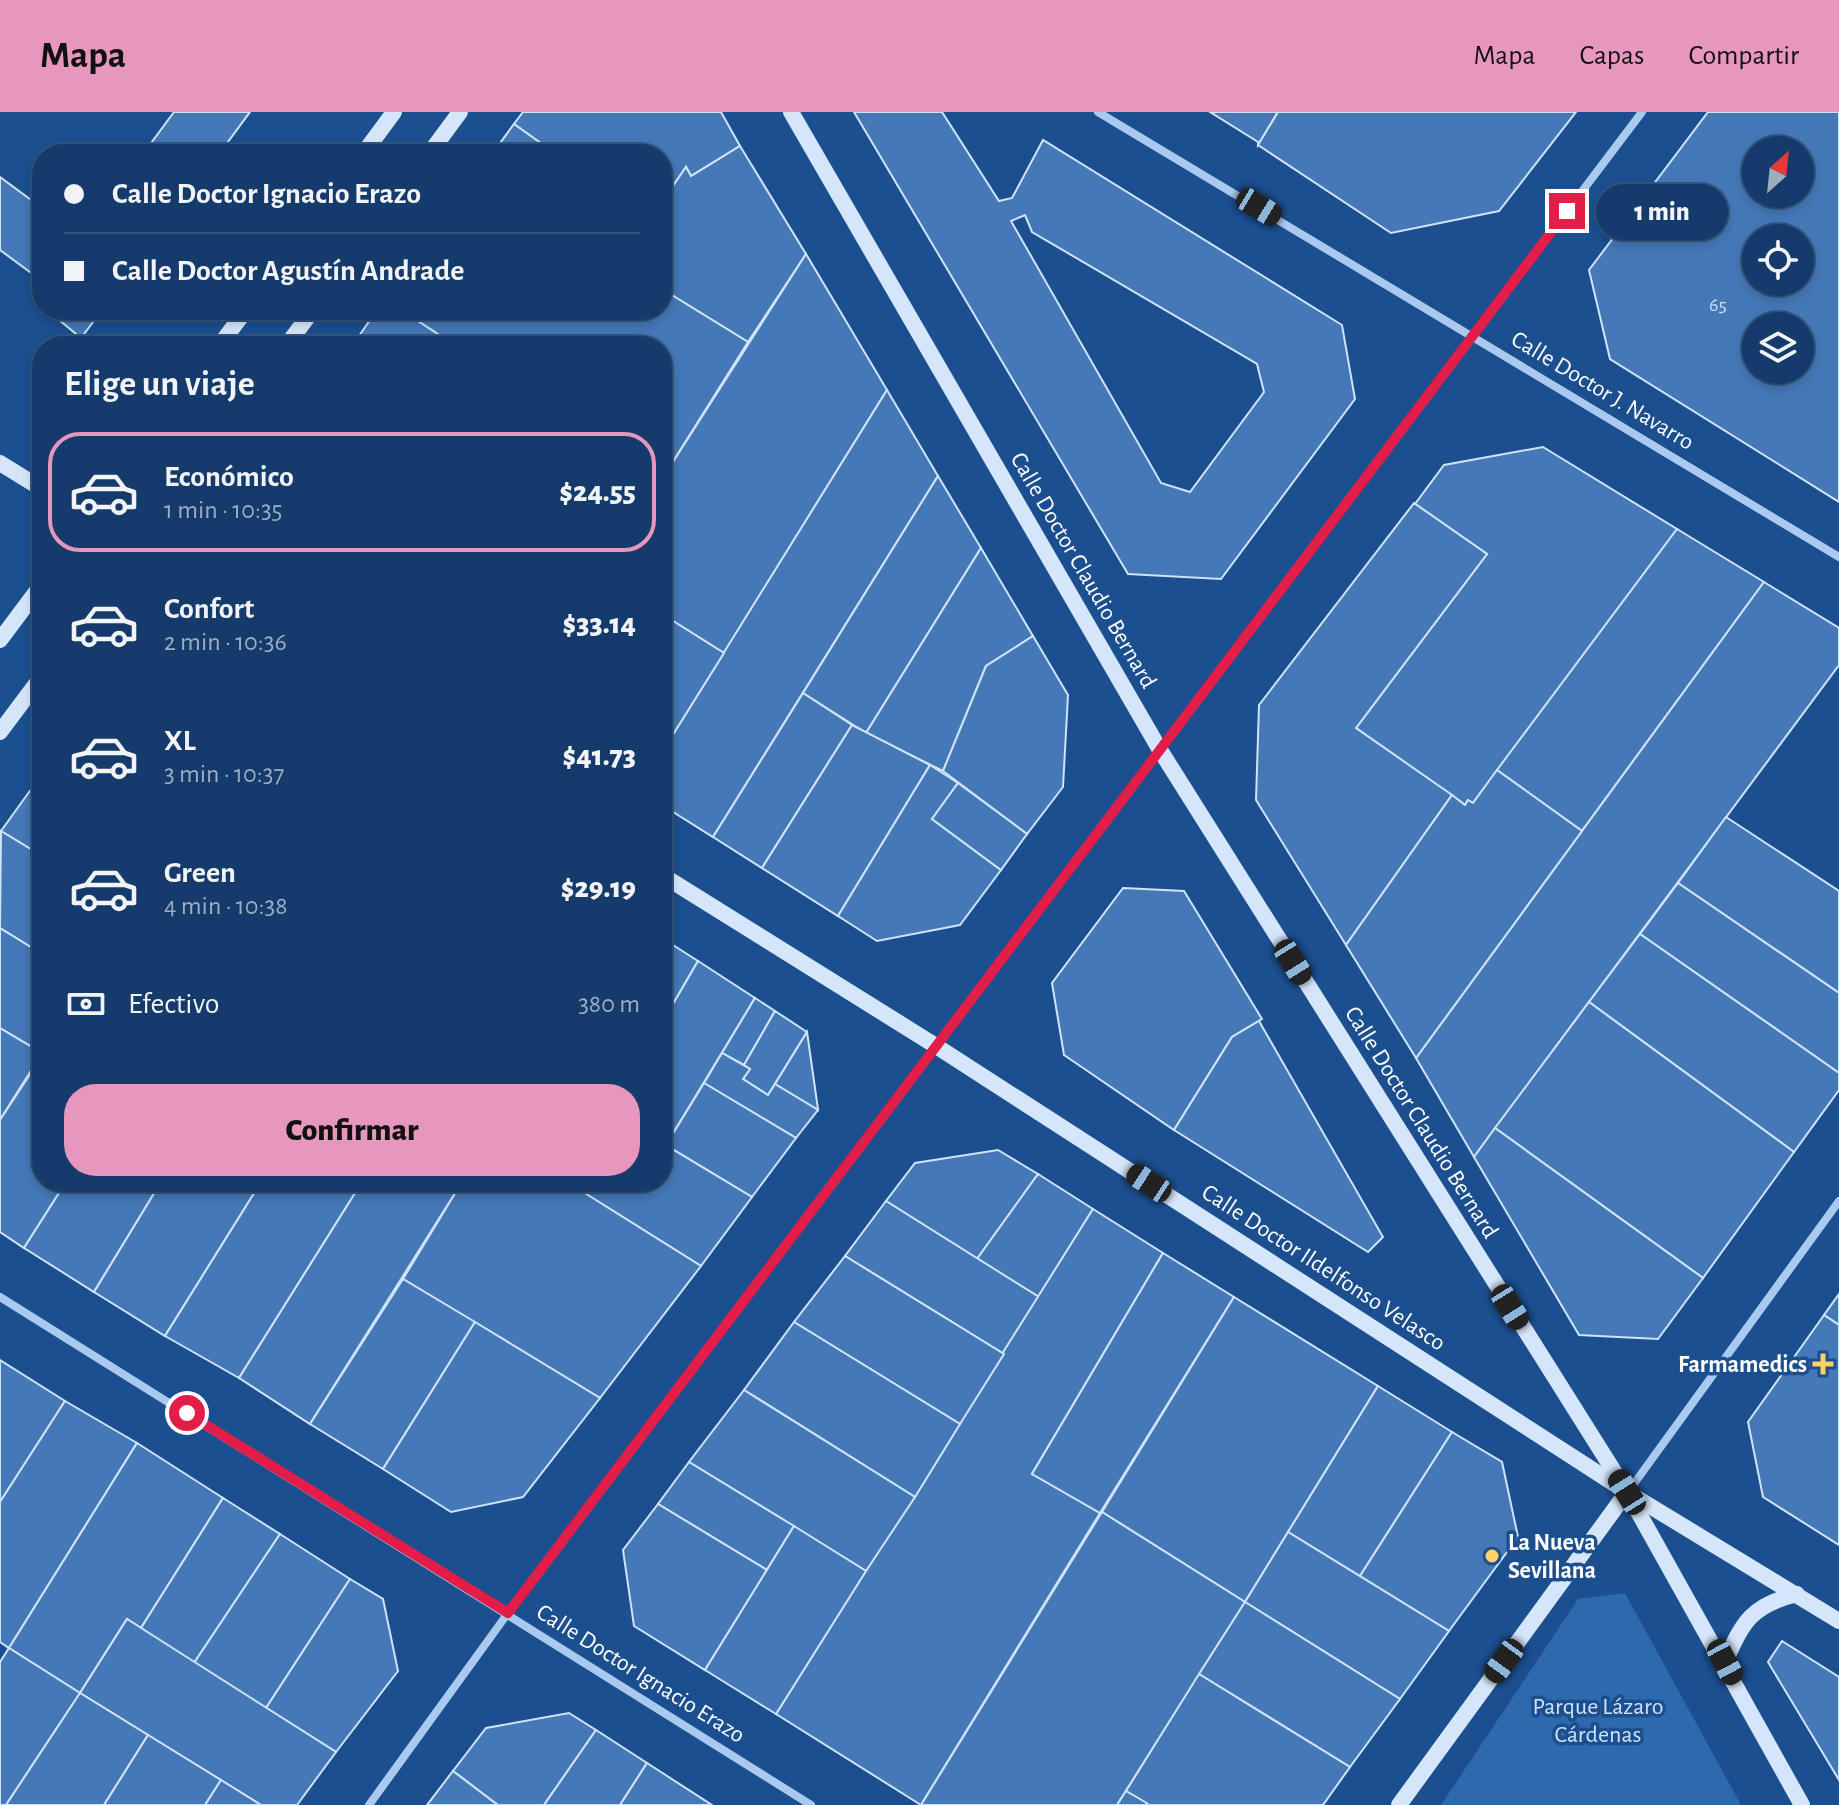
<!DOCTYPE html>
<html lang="es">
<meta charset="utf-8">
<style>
body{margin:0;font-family:"Alegreya Sans",sans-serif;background:#214673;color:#f1f3f6;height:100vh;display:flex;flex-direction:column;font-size:30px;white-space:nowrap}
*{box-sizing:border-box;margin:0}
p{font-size:26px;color:#9dadc1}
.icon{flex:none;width:44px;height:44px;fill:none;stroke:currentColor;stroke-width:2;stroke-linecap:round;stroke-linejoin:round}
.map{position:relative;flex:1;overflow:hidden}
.sheet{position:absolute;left:32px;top:224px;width:640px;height:856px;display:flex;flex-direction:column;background:#143b6b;border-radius:32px;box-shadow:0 4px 12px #0003,0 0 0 2px #33557e}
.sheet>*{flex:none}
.top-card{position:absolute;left:32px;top:32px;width:640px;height:176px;border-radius:32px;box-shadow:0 4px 12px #0003,0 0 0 2px #33557e;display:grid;align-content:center;height:176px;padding:0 32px;background:#143b6b}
.needle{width:52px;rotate:27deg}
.fabs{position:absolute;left:1742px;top:24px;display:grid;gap:16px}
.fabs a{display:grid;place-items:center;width:72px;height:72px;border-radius:50%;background:#143b6b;box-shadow:0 4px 12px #0003,0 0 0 2px #33557e;font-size:40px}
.end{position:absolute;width:36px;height:36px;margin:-18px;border:10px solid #e11d48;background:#fff;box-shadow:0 0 0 4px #fff}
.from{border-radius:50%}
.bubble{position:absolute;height:56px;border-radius:28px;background:#143b6b;box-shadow:0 4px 12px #0003,0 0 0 2px #33557e;font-size:26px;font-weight:800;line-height:56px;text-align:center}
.car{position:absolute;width:24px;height:48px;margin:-24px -12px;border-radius:10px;box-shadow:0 0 6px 2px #0007;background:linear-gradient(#222 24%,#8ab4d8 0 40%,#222 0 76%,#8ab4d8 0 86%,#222 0)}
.top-card b{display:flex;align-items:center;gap:28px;height:76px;font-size:30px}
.top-card b+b{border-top:2px solid #33557e}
.top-card i{width:20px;height:20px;background:#f1f3f6}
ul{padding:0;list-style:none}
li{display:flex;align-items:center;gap:24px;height:120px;margin:0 16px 12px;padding:0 16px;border:4px solid transparent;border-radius:32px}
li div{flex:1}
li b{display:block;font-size:30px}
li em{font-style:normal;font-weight:800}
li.active{border-color:#e797bd}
li>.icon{width:72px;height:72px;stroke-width:1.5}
h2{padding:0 32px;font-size:36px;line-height:96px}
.pay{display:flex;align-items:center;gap:20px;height:88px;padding:0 32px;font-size:30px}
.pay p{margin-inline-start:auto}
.cta{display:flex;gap:16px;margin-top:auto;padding:16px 32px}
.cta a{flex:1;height:92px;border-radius:32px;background:#e797bd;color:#111;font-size:32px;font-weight:800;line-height:92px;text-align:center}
header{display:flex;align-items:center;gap:48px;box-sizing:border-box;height:112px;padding:0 40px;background:#e797bd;color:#111}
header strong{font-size:38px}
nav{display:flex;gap:44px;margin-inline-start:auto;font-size:28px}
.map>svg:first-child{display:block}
.green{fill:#2e69ad}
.building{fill:#4478b7;stroke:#cfe3fa;stroke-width:2;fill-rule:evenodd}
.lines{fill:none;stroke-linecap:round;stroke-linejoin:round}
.street{stroke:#a9c9ee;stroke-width:8}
.secondary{stroke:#d6e6fa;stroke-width:16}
.route{stroke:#e11d48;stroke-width:10}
.poi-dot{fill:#ffd166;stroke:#1b4f8f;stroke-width:3}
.labels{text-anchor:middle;stroke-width:7;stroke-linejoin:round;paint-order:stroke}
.number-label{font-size:20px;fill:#d0dded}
.street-label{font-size:24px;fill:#fff;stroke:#1b4f8f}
.poi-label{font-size:24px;font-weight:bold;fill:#fff;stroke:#1b4f8f;text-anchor:end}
.park-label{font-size:24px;fill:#cfe3fa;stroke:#1b4f8f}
</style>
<header>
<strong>Mapa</strong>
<nav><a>Mapa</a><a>Capas</a><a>Compartir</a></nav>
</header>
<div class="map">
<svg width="1839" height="1693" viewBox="0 0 1839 1693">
<rect width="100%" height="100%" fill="#1b4f8f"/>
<polygon class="green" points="1625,1481 1741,1693 1441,1693 1578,1487"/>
<g class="building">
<polygon points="174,0 250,0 219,42 143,42"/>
<polygon points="523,0 721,0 740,34 691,64 686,55 662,90 662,42 556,42 514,12"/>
<path d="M854,0H942L999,89L1012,86L1043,28L1342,213L1355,287L1221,467L1128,462ZM1025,103L1032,120L1257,252L1264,280L1190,380L1161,371L1011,109Z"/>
<polygon points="1210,0 1278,0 1258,33 1258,30"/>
<polygon points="1278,0 1576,0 1499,99 1391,121 1258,33"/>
<path d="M1708,0H1839V390L1610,247L1589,158ZM1756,38H1800V82H1756ZM1756,126H1800V170H1756ZM1756,214H1800V258H1756Z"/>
<polygon points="514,12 556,42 492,42"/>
<polygon points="740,34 806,142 748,230 662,177 662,90 686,55 691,64"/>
<polygon points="0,65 42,96 42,169 0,138"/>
<polygon points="806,142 887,278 724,541 662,502 662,367"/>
<polygon points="662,177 748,230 662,367 662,234 456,234 401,198 662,198"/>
<polygon points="47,198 102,198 81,226"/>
<polygon points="377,198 401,198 456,234 352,234"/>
<polygon points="887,278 938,364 713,725 662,693 662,640"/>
<polygon points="1543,335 1677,417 1473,691 1468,688 1465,693 1356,616 1487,442 1415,392 1444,353"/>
<polygon points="938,364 981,436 866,621 803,581"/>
<polygon points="1414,391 1487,442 1356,616 1452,683 1346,833 1256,688 1259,593"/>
<polygon points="1677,417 1764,470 1582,719 1497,658"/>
<polygon points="981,436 1033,524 986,554 943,659 866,621"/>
<polygon points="1764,470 1839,516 1839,553 1474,1045 1416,946"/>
<polygon points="662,502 724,541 662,640"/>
<polygon points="1033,524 1068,583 1063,675 1027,722 943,659 986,554"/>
<polygon points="803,581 852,613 762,756 713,725"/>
<polygon points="852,613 930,653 838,804 762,756"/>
<polygon points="930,653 958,671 932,707 1001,758 960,813 877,829 838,804"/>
<polygon points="1497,658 1582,719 1416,946 1346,833 1452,683 1465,693 1468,688 1473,691"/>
<polygon points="42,662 42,744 1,719"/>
<polygon points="958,671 1027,722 1001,758 932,707"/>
<polygon points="1726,705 1839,779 1839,881 1678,771"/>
<polygon points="1,719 42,744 42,842 0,816"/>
<polygon points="1678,771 1839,881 1839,961 1640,822"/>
<polygon points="1123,776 1184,779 1262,907 1232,925 1174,1018 1064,943 1052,871"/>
<polygon points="0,816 42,842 42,941 0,916"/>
<polygon points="1640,822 1839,961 1839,978 1794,1040 1589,890"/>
<polygon points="662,826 698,849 662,911"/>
<polygon points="698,849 755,886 666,1033 662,1031 662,911"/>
<polygon points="755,886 775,899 744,953 722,941"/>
<polygon points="1589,890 1794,1040 1703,1166 1495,1016"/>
<polygon points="775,899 807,920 768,983 743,967 750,957 744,953"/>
<polygon points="1259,909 1383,1125 1368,1140 1174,1018 1232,925"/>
<polygon points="0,916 42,941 0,1008"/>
<polygon points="807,920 818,997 818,998 775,972"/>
<polygon points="722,941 750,957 743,967 768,983 775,972 818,998 796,1026 704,971"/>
<polygon points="42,944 42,1070 66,1070 24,1136 0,1120 0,1008"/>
<polygon points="704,971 796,1026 752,1085 666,1033"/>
<polygon points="1495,1016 1703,1166 1658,1227 1579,1223 1474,1045"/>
<polygon points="662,1031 752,1085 701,1154 567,1070 662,1070"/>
<polygon points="998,1038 1038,1062 977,1147 886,1089 915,1051"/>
<polygon points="1038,1062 1093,1097 1039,1185 977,1147"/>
<polygon points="66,1070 161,1070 94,1180 24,1136"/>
<polygon points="161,1070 261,1070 165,1224 94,1180"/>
<polygon points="261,1070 362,1070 239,1266 165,1224"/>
<polygon points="362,1070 462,1070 310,1312 239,1266"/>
<polygon points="462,1070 567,1070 701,1154 600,1286 403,1167"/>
<polygon points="886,1089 1039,1185 1004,1242 845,1144"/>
<polygon points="1093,1097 1163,1141 1032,1362 1100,1401 921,1693 776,1602"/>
<polygon points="1163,1141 1234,1185 1100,1401 1032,1362"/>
<polygon points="845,1144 1004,1242 960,1312 794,1210"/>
<polygon points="403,1167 475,1210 383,1357 310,1312"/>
<polygon points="1839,1182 1839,1213 1824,1203"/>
<polygon points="1234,1185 1378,1274 1245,1490 1102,1400"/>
<polygon points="1824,1203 1839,1213 1839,1433 1763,1385 1748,1310"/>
<polygon points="475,1210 600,1286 523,1385 451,1400 383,1357"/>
<polygon points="794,1210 960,1312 915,1385 744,1278"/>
<polygon points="0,1248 65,1289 0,1390"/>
<polygon points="1378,1274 1452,1320 1360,1464 1288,1420"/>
<polygon points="744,1278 915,1385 866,1459 689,1350"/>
<polygon points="65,1289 137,1331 9,1536 0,1530 0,1390"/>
<polygon points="1452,1320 1502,1350 1518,1425 1449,1519 1360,1464"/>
<polygon points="137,1331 223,1386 141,1516 127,1507 80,1581 9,1536"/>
<polygon points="689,1350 794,1414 767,1458 658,1392"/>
<polygon points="223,1386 280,1422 194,1551 141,1516"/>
<polygon points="658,1392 767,1458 705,1558 634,1514 623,1438"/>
<polygon points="1102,1400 1245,1490 1117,1693 921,1693"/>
<polygon points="794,1414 866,1459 776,1602 705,1558"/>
<polygon points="1288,1420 1449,1519 1400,1587 1245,1490"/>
<polygon points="280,1422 350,1467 266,1596 194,1551"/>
<polygon points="350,1467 383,1487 398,1559 336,1640 266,1596"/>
<polygon points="1245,1490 1400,1587 1350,1655 1199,1562"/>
<polygon points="127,1507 336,1640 297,1693 261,1693 80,1581"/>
<polygon points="1782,1529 1839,1565 1839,1668 1768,1550"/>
<polygon points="9,1536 80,1581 6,1693 0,1693 0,1550"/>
<polygon points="1199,1562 1350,1655 1323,1693 1149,1693 1126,1679"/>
<polygon points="80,1581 148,1623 104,1693 6,1693"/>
<polygon points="569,1601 596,1618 544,1693 498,1693 453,1659 486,1616"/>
<polygon points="596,1618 647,1651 620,1693 544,1693"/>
<polygon points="148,1623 221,1668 205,1693 104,1693"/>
<polygon points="647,1651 712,1693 620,1693"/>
<polygon points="453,1659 491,1688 498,1693 427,1693"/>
<polygon points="221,1668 261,1693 205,1693"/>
<polygon points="1126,1679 1145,1690 1149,1693 1117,1693"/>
</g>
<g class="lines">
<g class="street">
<polyline points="1098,0 1839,445"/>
<polyline points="0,1185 811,1693"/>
<polyline points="1628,1380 1839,1089"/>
<polyline points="369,1693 508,1501 1642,0"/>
</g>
<g class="secondary">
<polyline points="791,0 1160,638 1627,1380 1802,1693"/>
<polyline points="363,42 394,0"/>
<polyline points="429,42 460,0"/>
<polyline points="219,234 246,198"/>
<polyline points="286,234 313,198"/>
<polyline points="0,351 42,377"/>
<polyline points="0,528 42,472"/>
<polyline points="0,620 42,564"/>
<polyline points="662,763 936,934 1627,1380 1839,1509"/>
<path d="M1725,1550C1743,1509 1752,1493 1797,1482"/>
<polyline points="1399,1693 1627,1380"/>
</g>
</g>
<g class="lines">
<polyline class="route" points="187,1301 508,1501 1567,99"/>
</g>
<g class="poi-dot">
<path d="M1819 1240h8v8h8v8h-8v8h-8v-8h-8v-8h8z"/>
<circle cx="1492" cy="1444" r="8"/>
</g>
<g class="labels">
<g class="number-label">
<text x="1718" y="199">65</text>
</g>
<g class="street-label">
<text transform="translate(1603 278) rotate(31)" y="8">Calle Doctor J. Navarro</text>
<text transform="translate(1084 458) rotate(60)" y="8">Calle Doctor Claudio Bernard</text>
<text transform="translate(1422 1010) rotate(58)" y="8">Calle Doctor Claudio Bernard</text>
<text transform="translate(1324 1155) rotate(33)" y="8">Calle Doctor Ildelfonso Velasco</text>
<text transform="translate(641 1561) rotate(32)" y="8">Calle Doctor Ignacio Erazo</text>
</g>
<g class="poi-label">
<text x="1807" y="1260">Farmamedics</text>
<text x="1508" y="1438" text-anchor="start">La Nueva<tspan x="1508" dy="28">Sevillana</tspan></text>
</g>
<g class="park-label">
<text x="1598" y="1602">Parque Lázaro<tspan x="1598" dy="28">Cárdenas</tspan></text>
</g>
</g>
</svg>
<div class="fabs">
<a><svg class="needle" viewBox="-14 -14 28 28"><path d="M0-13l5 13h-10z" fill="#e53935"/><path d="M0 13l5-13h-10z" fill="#9dadc1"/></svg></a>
<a><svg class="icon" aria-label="locate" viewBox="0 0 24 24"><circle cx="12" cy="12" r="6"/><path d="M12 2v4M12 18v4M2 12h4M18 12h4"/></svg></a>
<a><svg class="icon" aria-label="layers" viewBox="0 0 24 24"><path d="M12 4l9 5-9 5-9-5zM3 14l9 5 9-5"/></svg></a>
</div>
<i class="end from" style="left:187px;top:1301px"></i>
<i class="end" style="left:1567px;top:99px"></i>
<div class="bubble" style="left:1596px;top:72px;width:132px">1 min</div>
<i class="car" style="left:1259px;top:95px;rotate:121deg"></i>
<i class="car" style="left:1293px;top:850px;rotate:148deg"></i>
<i class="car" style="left:1149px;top:1071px;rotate:303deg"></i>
<i class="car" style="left:1510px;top:1195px;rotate:148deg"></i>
<i class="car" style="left:1627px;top:1380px;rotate:328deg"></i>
<i class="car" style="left:1504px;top:1549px;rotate:216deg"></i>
<i class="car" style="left:1725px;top:1550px;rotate:152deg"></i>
<div class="top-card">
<b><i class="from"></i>Calle Doctor Ignacio Erazo</b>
<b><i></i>Calle Doctor Agustín Andrade</b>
</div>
<section class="sheet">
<h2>Elige un viaje</h2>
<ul>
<li class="active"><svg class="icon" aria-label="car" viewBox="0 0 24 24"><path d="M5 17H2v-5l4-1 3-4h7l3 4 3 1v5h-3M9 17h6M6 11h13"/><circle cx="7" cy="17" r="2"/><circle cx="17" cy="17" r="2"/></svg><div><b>Económico</b><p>1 min · 10:35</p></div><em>$24.55</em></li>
<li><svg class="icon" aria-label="car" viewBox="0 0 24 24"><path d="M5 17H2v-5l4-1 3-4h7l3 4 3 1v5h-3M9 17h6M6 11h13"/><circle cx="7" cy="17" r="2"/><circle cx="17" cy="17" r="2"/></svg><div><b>Confort</b><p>2 min · 10:36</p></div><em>$33.14</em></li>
<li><svg class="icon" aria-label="car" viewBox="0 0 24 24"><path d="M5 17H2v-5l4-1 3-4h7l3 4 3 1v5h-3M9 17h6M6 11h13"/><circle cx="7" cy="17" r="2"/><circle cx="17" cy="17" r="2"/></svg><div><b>XL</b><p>3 min · 10:37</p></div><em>$41.73</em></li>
<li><svg class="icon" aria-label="car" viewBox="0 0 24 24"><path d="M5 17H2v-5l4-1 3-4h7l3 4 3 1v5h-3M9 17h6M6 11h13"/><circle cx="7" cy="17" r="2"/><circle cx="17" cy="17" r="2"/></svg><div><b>Green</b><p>4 min · 10:38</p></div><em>$29.19</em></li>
</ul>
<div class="pay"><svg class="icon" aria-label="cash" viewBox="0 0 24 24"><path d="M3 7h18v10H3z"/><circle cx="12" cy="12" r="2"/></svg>Efectivo<p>380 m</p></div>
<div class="cta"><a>Confirmar</a></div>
</section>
</div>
